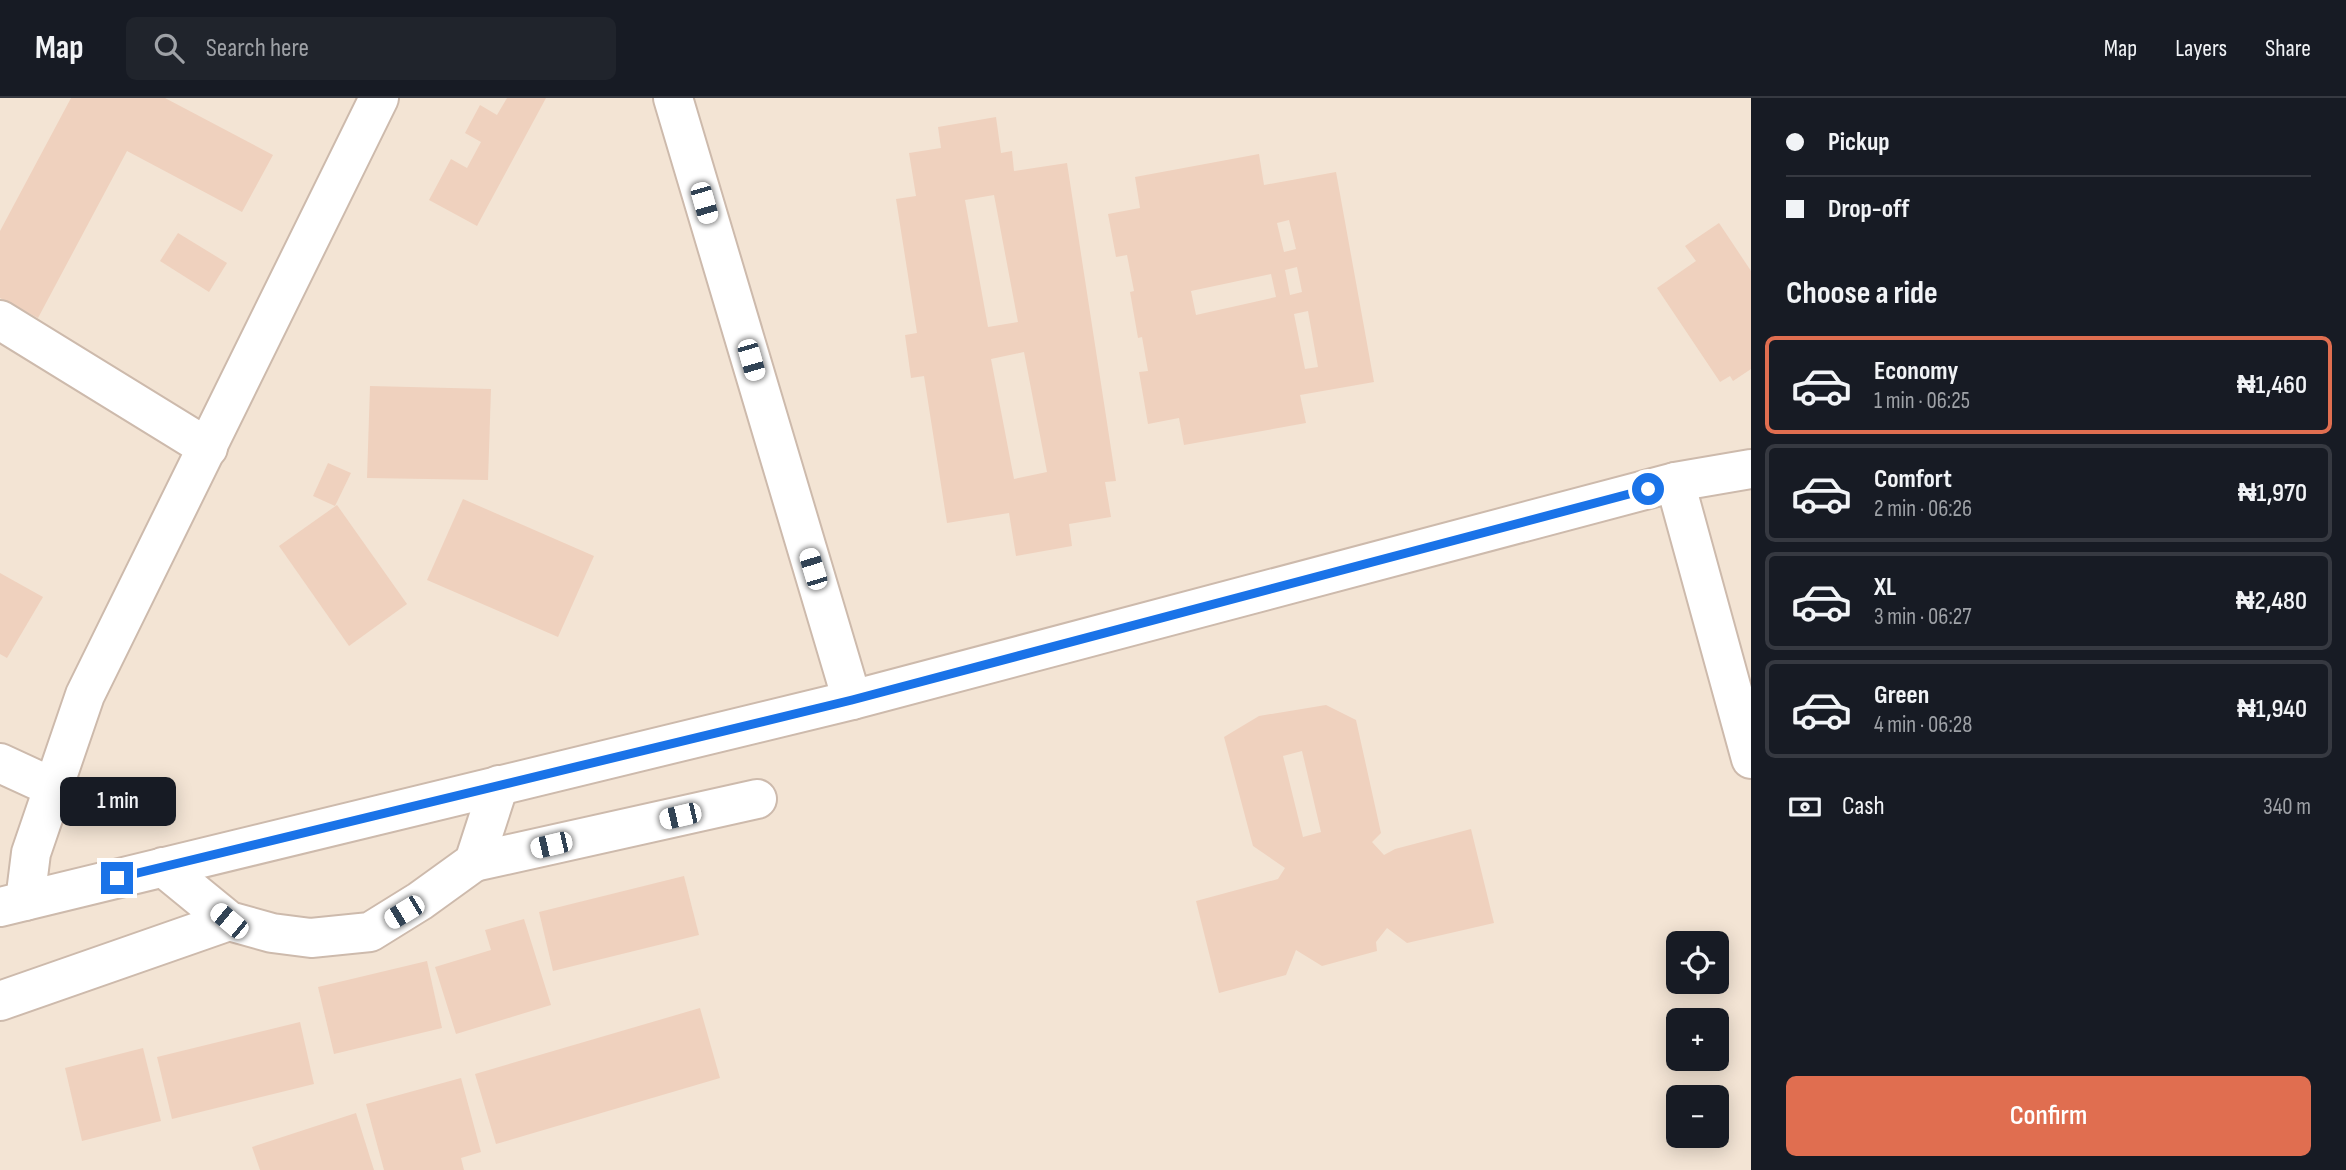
<!DOCTYPE html>
<meta charset="utf-8">
<style>
body{margin:0;font-family:"Sofia Sans Condensed",sans-serif;background:#20242c;color:#f1f3f6;height:100vh;display:flex;flex-direction:column;font-size:26px;white-space:nowrap}
*{box-sizing:border-box;margin:0}
p{font-size:23px;color:#9ea1a6}
.icon{flex:none;width:38px;height:38px;fill:none;stroke:currentColor;stroke-width:2;stroke-linecap:round;stroke-linejoin:round}
.map{position:relative;flex:1;overflow:hidden}
.side{display:flex;flex-direction:column;background:#171b24;width:595px}
.side>*{flex:none}
.banner{display:grid;align-content:center;height:154px;padding:0 35px;background:#171b24}
.buttons{position:absolute;left:1666px;top:833px;display:grid;gap:14px}
.buttons a{display:grid;place-items:center;width:63px;height:63px;border-radius:10px;background:#171b24;box-shadow:0 4px 18px #0003;font-size:35px}
.end{position:absolute;width:32px;height:32px;margin:-16px;border:9px solid #1a73e8;background:#fff;box-shadow:0 0 0 4px #fff}
.from{border-radius:50%}
.bubble{position:absolute;height:49px;border-radius:10px;background:#171b24;box-shadow:0 4px 18px #0003;font-size:23px;font-weight:600;line-height:49px;text-align:center}
.car{position:absolute;width:21px;height:42px;margin:-21px -10px;border-radius:9px;box-shadow:0 0 5px 2px #0007;background:linear-gradient(#fff 24%,#345 0 40%,#fff 0 76%,#345 0 86%,#fff 0)}
.banner b{display:flex;align-items:center;gap:24px;height:66px;font-size:26px}
.banner b+b{border-top:2px solid #363941}
.banner i{width:18px;height:18px;background:#f1f3f6}
ul{padding:0;list-style:none}
li{display:flex;align-items:center;gap:21px;height:98px;margin:0 14px 10px;padding:0 21px;border:4px solid #363941;border-radius:10px}
li div{flex:1}
li b{display:block;font-size:26px}
li em{font-style:normal;font-weight:600}
li.on{border-color:#e06e50}
li>.icon{width:63px;height:63px;stroke-width:1.5}
h2{padding:0 35px;font-size:32px;line-height:84px}
.pay{display:flex;align-items:center;gap:18px;height:77px;padding:0 35px;font-size:26px}
.pay p{margin-inline-start:auto}
.button{display:flex;gap:14px;margin-top:auto;padding:14px 35px}
.button a{flex:1;height:80px;border-radius:10px;background:#e06e50;color:#fff;font-size:28px;font-weight:600;line-height:80px;text-align:center}
header{display:flex;align-items:center;gap:42px;box-sizing:border-box;height:98px;padding:0 35px;background:#171b24;border-bottom:2px solid #363941}
header strong{font-size:33px}
nav{display:flex;gap:38px;margin-inline-start:auto;font-size:24px}
.search{width:490px;height:63px;background:#20242c;display:flex;align-items:center;gap:18px;box-sizing:border-box;padding:0 24px;border-radius:10px;color:#9ea1a6;font-size:26px}
main{display:flex;flex:1;min-height:0}
.map>svg:first-child{display:block}
.residential{fill:#f3e4d4;fill-rule:evenodd}
.building{fill:#efd1be;fill-rule:evenodd}
.lines{fill:none;stroke-linecap:round;stroke-linejoin:round}
.minor-casing{stroke:#cdbaac;stroke-width:42}
.minor{stroke:#fff;stroke-width:38}
.route{stroke:#1a73e8;stroke-width:9}
</style>
<header>
<strong>Map</strong>
<div class="search"><svg class="icon" aria-label="search" viewBox="0 0 24 24"><circle cx="10" cy="10" r="6"/><path d="M15 15l6 6"/></svg>Search here</div>
<nav><a>Map</a><a>Layers</a><a>Share</a></nav>
</header>
<main>
<div class="map">
<svg width="1751" height="1072" viewBox="0 0 1751 1072">
<rect width="100%" height="100%" fill="#fbf2e5"/>
<path class="residential" d="M0,0H1751V1072H0ZM1678,845H1717V884H1678ZM1678,922H1717V961H1678ZM1678,999H1717V1038H1678Z"/>
<g class="building">
<polygon points="71,0 165,0 273,57 242,114 127,53 38,220 0,200 0,133"/>
<polygon points="507,0 546,0 477,128 429,102 451,61 467,70 481,44 465,35 480,7 497,17"/>
<path d="M996,19L1001,55L1012,53L1014,73L1067,65L1116,383L1105,384L1111,419L1069,426L1072,448L1016,458L1009,415L947,425L924,278L911,280L905,237L917,235L896,101L916,98L909,55L941,50L938,29ZM994,97L1018,224L988,229L965,102ZM1024,254L1047,374L1014,381L991,261Z"/>
<path d="M1259,56L1264,87L1336,74L1374,284L1300,297L1306,325L1184,347L1179,320L1148,326L1139,274L1148,273L1142,239L1138,240L1130,194L1134,193L1127,157L1116,159L1108,116L1140,110L1135,79ZM1289,122L1296,151L1284,154L1277,125ZM1297,169L1302,194L1290,197L1285,172ZM1271,176L1276,199L1196,217L1191,193ZM1308,213L1318,269L1305,271L1294,216Z"/>
<polygon points="1719,125 1751,173 1751,271 1733,283 1730,278 1720,284 1657,190 1696,163 1685,148"/>
<polygon points="178,135 227,165 209,194 160,163"/>
<polygon points="370,288 491,291 488,382 367,380"/>
<polygon points="328,365 351,375 335,408 313,398"/>
<polygon points="463,401 594,458 558,539 427,482"/>
<polygon points="337,407 407,506 349,548 279,448"/>
<polygon points="0,475 43,499 7,560 0,556"/>
<path d="M1326,607L1356,622L1381,735L1372,744L1384,757L1395,751L1471,731L1494,825L1407,845L1387,830L1376,844L1377,853L1322,868L1296,852L1286,877L1219,895L1196,803L1278,781L1285,770L1253,748L1224,639L1259,618ZM1302,653L1321,734L1303,739L1283,658Z"/>
<polygon points="684,778 699,837 553,873 539,814"/>
<polygon points="524,821 551,907 456,936 435,869 491,852 485,832"/>
<polygon points="427,863 442,930 334,956 318,889"/>
<polygon points="700,910 720,980 496,1046 475,976"/>
<polygon points="300,924 314,986 172,1021 157,959"/>
<polygon points="143,950 161,1023 82,1043 65,970"/>
<polygon points="461,980 481,1054 461,1060 464,1072 384,1072 366,1006"/>
<polygon points="356,1015 374,1072 260,1072 252,1049"/>
</g>
<g class="lines">
<g class="minor-casing">
<g id="minor">
<polyline points="673,0 852,602"/>
<polyline points="0,222 208,350"/>
<polyline points="1675,384 1751,661"/>
<polyline points="0,665 52,689"/>
<polyline points="474,764 757,701"/>
<polyline points="163,769 229,823 272,835 311,840 370,834 420,803 474,764 499,687"/>
<polyline points="25,803 31,755 85,597 379,0"/>
<polyline points="0,809 852,602 1675,384 1751,371"/>
<polyline points="0,903 229,823"/>
</g>
</g>
<use href="#minor" class="minor"/>
</g>
<g class="lines">
<polyline class="route" points="117,780 852,602 1648,391"/>
</g>
</svg>
<div class="buttons">
<a><svg class="icon" aria-label="locate" viewBox="0 0 24 24"><circle cx="12" cy="12" r="6"/><path d="M12 2v4M12 18v4M2 12h4M18 12h4"/></svg></a>
<a>+</a>
<a>−</a>
</div>
<i class="end from" style="left:1648px;top:391px"></i>
<i class="end" style="left:117px;top:780px"></i>
<div class="bubble" style="left:60px;top:679px;width:116px">1 min</div>
<i class="car" style="left:704px;top:105px;rotate:164deg"></i>
<i class="car" style="left:751px;top:262px;rotate:164deg"></i>
<i class="car" style="left:813px;top:471px;rotate:343deg"></i>
<i class="car" style="left:680px;top:718px;rotate:257deg"></i>
<i class="car" style="left:551px;top:747px;rotate:257deg"></i>
<i class="car" style="left:404px;top:814px;rotate:239deg"></i>
<i class="car" style="left:229px;top:823px;rotate:310deg"></i>
</div>
<section class="side">
<div class="banner">
<b><i class="from"></i>Pickup</b>
<b><i></i>Drop-off</b>
</div>
<h2>Choose a ride</h2>
<ul>
<li class="on"><svg class="icon" aria-label="car" viewBox="0 0 24 24"><path d="M5 17H2v-5l4-1 3-4h7l3 4 3 1v5h-3M9 17h6M6 11h13"/><circle cx="7" cy="17" r="2"/><circle cx="17" cy="17" r="2"/></svg><div><b>Economy</b><p>1 min · 06:25</p></div><em>₦1,460</em></li>
<li><svg class="icon" aria-label="car" viewBox="0 0 24 24"><path d="M5 17H2v-5l4-1 3-4h7l3 4 3 1v5h-3M9 17h6M6 11h13"/><circle cx="7" cy="17" r="2"/><circle cx="17" cy="17" r="2"/></svg><div><b>Comfort</b><p>2 min · 06:26</p></div><em>₦1,970</em></li>
<li><svg class="icon" aria-label="car" viewBox="0 0 24 24"><path d="M5 17H2v-5l4-1 3-4h7l3 4 3 1v5h-3M9 17h6M6 11h13"/><circle cx="7" cy="17" r="2"/><circle cx="17" cy="17" r="2"/></svg><div><b>XL</b><p>3 min · 06:27</p></div><em>₦2,480</em></li>
<li><svg class="icon" aria-label="car" viewBox="0 0 24 24"><path d="M5 17H2v-5l4-1 3-4h7l3 4 3 1v5h-3M9 17h6M6 11h13"/><circle cx="7" cy="17" r="2"/><circle cx="17" cy="17" r="2"/></svg><div><b>Green</b><p>4 min · 06:28</p></div><em>₦1,940</em></li>
</ul>
<div class="pay"><svg class="icon" aria-label="cash" viewBox="0 0 24 24"><path d="M3 7h18v10H3z"/><circle cx="12" cy="12" r="2"/></svg>Cash<p>340 m</p></div>
<div class="button"><a>Confirm</a></div>
</section>
</main>
